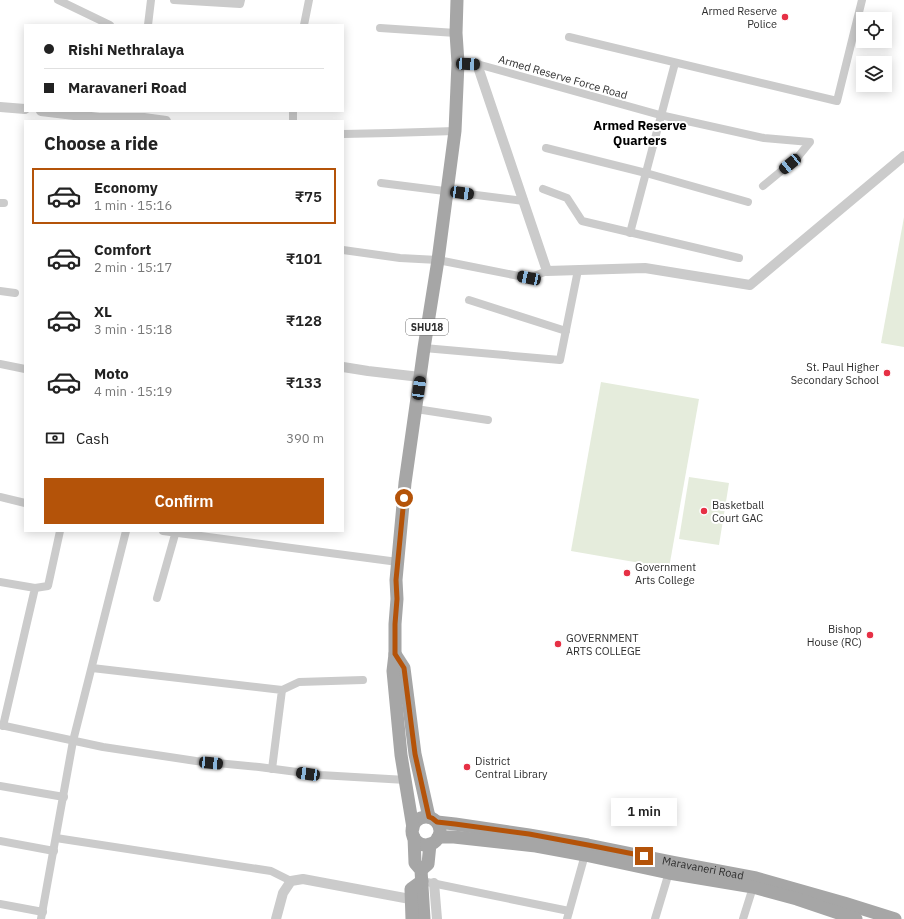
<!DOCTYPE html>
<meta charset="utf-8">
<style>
body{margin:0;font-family:"IBM Plex Sans",sans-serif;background:#f2f2f2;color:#222;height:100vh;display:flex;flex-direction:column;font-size:15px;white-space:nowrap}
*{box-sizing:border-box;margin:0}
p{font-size:13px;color:#767676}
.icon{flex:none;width:22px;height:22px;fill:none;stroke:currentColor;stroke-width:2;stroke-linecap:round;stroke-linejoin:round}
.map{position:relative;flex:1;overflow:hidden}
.side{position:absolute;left:24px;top:120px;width:320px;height:412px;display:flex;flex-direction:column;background:#fff;border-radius:0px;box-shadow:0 2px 10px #0003}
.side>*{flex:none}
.guide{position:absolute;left:24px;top:24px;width:320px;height:88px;border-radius:0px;box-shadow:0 2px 10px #0003;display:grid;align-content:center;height:88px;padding:0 20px;background:#fff}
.controls{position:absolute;left:856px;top:12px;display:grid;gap:8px}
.controls a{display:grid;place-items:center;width:36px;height:36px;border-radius:0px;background:#fff;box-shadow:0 2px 10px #0003;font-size:20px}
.end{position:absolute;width:18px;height:18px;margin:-9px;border:5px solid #b45309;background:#fff;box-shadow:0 0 0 2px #fff}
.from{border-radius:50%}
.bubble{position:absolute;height:28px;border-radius:0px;background:#fff;box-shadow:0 2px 10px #0003;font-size:13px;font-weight:600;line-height:28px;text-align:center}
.car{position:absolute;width:12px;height:24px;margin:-12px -6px;border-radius:5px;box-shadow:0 0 3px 1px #0007;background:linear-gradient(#222 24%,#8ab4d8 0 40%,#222 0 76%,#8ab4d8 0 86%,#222 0)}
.guide b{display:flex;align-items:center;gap:14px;height:38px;font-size:15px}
.guide b+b{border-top:1px solid #e0e0e0}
.guide i{width:10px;height:10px;background:#222}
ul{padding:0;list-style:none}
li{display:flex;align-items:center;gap:12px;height:56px;margin:0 8px 6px;padding:0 12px;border:2px solid transparent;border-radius:0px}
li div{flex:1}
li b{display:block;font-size:15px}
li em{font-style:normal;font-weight:600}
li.selected{border-color:#b45309}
li>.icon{width:36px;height:36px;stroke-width:1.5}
h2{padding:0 20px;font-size:18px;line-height:48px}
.pay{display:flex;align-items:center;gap:10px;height:44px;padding:0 20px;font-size:15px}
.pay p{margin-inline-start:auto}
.action{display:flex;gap:8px;margin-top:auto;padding:8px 20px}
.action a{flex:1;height:46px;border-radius:0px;background:#b45309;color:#fff;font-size:16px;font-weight:600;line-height:46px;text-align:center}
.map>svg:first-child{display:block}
.green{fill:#e5ecdc}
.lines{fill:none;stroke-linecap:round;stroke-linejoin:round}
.minor{stroke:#cbcbcb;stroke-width:8}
.tertiary{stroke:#cbcbcb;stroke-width:10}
.primary{stroke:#a6a6a6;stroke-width:13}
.route{stroke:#b45309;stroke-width:5}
.poi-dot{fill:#e63045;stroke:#fff;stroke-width:1.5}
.labels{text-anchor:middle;stroke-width:4;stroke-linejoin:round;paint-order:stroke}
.shield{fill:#fff;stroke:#6d6d6d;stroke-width:1}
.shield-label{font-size:10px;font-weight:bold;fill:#2e2e2e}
.poi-label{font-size:11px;fill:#2e2e2e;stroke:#fff;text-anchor:start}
.street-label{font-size:11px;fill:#2e2e2e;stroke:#fff}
.quarter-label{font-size:13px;font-weight:bold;fill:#000;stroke:#fff}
</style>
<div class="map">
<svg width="904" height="919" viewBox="0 0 904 919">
<rect width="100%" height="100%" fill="#fff"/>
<g class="green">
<polygon points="904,217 904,347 881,343"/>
<polygon points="601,382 699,399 669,568 571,551"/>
<polygon points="689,477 729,483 719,545 679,539"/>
</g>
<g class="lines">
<g class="minor">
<polyline points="58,0 110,25"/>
<polyline points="174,0 240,4 241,0"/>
<polyline points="148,25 151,0"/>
<polyline points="304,25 309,0"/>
<polyline points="380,28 456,33"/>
<polyline points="569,37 837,101 862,0"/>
<polyline points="458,63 477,64 660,115 764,138 810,142 797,158 763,186"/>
<polyline points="293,121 293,111"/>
<polyline points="343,134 390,133 455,131"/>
<polyline points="546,148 646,173 748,202"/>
<polyline points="381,183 524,201"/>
<polyline points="543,189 567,198 582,221 739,258"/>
<polyline points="0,203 4,203"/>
<polyline points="630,233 675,63"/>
<polyline points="343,250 400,258 438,260 529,278 547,271"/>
<polyline points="0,291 15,293"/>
<polyline points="469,300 566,331"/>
<polyline points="424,348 560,360 578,270"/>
<polyline points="0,364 25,369"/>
<polyline points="416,409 488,420"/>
<polyline points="0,497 25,503"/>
<polyline points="163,531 398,562"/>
<polyline points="0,582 35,588 3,726"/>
<polyline points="35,588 48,586 60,531"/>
<polyline points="157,598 176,531"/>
<polyline points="92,668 282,690 272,769"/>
<polyline points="282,690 299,682 363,680"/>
<polyline points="0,725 103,747 196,761 259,767 320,775 406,780"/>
<polyline points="0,786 64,797"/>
<polyline points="56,838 271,871 291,881"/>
<polyline points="0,841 54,851"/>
<polyline points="422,881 569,911"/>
<polyline points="0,904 43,912"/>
<polyline points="41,919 73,741 126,531"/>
<polyline points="567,919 586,851"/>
<polyline points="655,919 670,869"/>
<polyline points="743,919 754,884"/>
</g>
<g class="tertiary">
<polyline points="477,64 547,271 645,268 750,285 904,156"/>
<polyline points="0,107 25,109"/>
<polyline points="41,111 99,118 144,118 166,121"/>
<polyline points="343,367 368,371 420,377"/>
<polyline points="434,883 437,919"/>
<polyline points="276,919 283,893 291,881 303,879 410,899"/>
</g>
<g class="primary">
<polyline points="395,654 404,668 415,754 429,817"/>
<circle cx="426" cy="831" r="14"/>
<path id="s1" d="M437,822L455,824L529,835L588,845L672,862L756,878L844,903L895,919"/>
<polyline points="413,828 401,755 393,671 395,654 395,624 397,599 396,580 405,483 420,377 424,348 438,260 455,131 458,63 456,33 457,0"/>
<polyline points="414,837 415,863 421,870 424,919"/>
<polyline points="438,837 454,837 536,846 585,855 669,873 753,887 797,899 856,919"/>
<polyline points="421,870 428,864 430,844"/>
<polyline points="412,919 411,889 422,881"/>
</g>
</g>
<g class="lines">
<polyline class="route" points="404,498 396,580 397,599 395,624 395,654 404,668 415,754 429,817 432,818 437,822 455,824 529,834 588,845 644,856"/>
</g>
<g class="poi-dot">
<circle cx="785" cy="17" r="4"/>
<circle cx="887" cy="373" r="4"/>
<circle cx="704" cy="511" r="4"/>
<circle cx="627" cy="573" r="4"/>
<circle cx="870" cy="635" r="4"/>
<circle cx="558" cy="644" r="4"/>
<circle cx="467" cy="767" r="4"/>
</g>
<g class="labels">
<rect class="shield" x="406" y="319" width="42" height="16" rx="3"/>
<g class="shield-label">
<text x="427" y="331">SHU18</text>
</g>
<g class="poi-label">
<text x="777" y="15" text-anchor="end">Armed Reserve<tspan x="777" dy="13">Police</tspan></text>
<text x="879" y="371" text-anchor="end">St. Paul Higher<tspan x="879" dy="13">Secondary School</tspan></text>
<text x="712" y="509">Basketball<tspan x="712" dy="13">Court GAC</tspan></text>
<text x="635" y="571">Government<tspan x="635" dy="13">Arts College</tspan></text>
<text x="862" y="633" text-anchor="end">Bishop<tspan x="862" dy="13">House (RC)</tspan></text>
<text x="566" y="642">GOVERNMENT<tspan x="566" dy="13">ARTS COLLEGE</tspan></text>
<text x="475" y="765">District<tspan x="475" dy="13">Central Library</tspan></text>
</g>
<g class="street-label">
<text transform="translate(563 77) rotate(16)" y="4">Armed Reserve Force Road</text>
<text dy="4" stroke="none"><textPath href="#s1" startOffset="270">Maravaneri Road</textPath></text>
</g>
<g class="quarter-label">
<text x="640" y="130">Armed Reserve<tspan x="640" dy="15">Quarters</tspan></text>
</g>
</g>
</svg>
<div class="controls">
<a><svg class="icon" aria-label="locate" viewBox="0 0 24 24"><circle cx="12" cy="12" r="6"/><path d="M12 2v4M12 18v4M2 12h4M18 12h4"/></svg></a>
<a><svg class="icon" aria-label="layers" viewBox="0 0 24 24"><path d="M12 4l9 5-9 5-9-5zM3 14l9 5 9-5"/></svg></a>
</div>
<i class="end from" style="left:404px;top:498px"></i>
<i class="end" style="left:644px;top:856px"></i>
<div class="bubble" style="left:611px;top:798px;width:66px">1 min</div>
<i class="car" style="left:468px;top:64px;rotate:93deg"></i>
<i class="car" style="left:790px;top:164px;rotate:231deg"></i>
<i class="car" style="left:462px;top:193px;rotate:98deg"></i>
<i class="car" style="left:529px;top:278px;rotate:282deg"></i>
<i class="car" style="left:419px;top:388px;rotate:8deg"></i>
<i class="car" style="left:211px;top:763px;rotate:95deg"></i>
<i class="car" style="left:308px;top:774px;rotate:278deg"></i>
<div class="guide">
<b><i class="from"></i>Rishi Nethralaya</b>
<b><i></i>Maravaneri Road</b>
</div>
<section class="side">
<h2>Choose a ride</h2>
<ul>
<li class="selected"><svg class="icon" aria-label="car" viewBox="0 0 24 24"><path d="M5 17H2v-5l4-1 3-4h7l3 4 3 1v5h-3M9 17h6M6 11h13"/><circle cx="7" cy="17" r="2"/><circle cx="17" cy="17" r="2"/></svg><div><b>Economy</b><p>1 min · 15:16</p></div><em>₹75</em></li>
<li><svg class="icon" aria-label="car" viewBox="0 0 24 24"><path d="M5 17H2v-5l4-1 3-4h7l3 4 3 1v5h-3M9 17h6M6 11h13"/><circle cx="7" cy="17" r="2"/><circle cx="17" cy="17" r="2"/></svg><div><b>Comfort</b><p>2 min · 15:17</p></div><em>₹101</em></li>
<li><svg class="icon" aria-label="car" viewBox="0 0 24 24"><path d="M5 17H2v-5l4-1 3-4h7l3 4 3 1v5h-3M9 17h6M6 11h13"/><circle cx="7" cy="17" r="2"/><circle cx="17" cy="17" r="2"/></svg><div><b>XL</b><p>3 min · 15:18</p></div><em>₹128</em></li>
<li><svg class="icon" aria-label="car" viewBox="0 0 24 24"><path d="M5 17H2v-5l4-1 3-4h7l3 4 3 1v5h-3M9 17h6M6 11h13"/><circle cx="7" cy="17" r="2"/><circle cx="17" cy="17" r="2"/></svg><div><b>Moto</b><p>4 min · 15:19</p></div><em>₹133</em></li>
</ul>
<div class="pay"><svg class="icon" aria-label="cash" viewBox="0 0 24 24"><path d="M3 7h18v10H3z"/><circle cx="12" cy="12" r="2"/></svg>Cash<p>390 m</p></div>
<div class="action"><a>Confirm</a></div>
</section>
</div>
